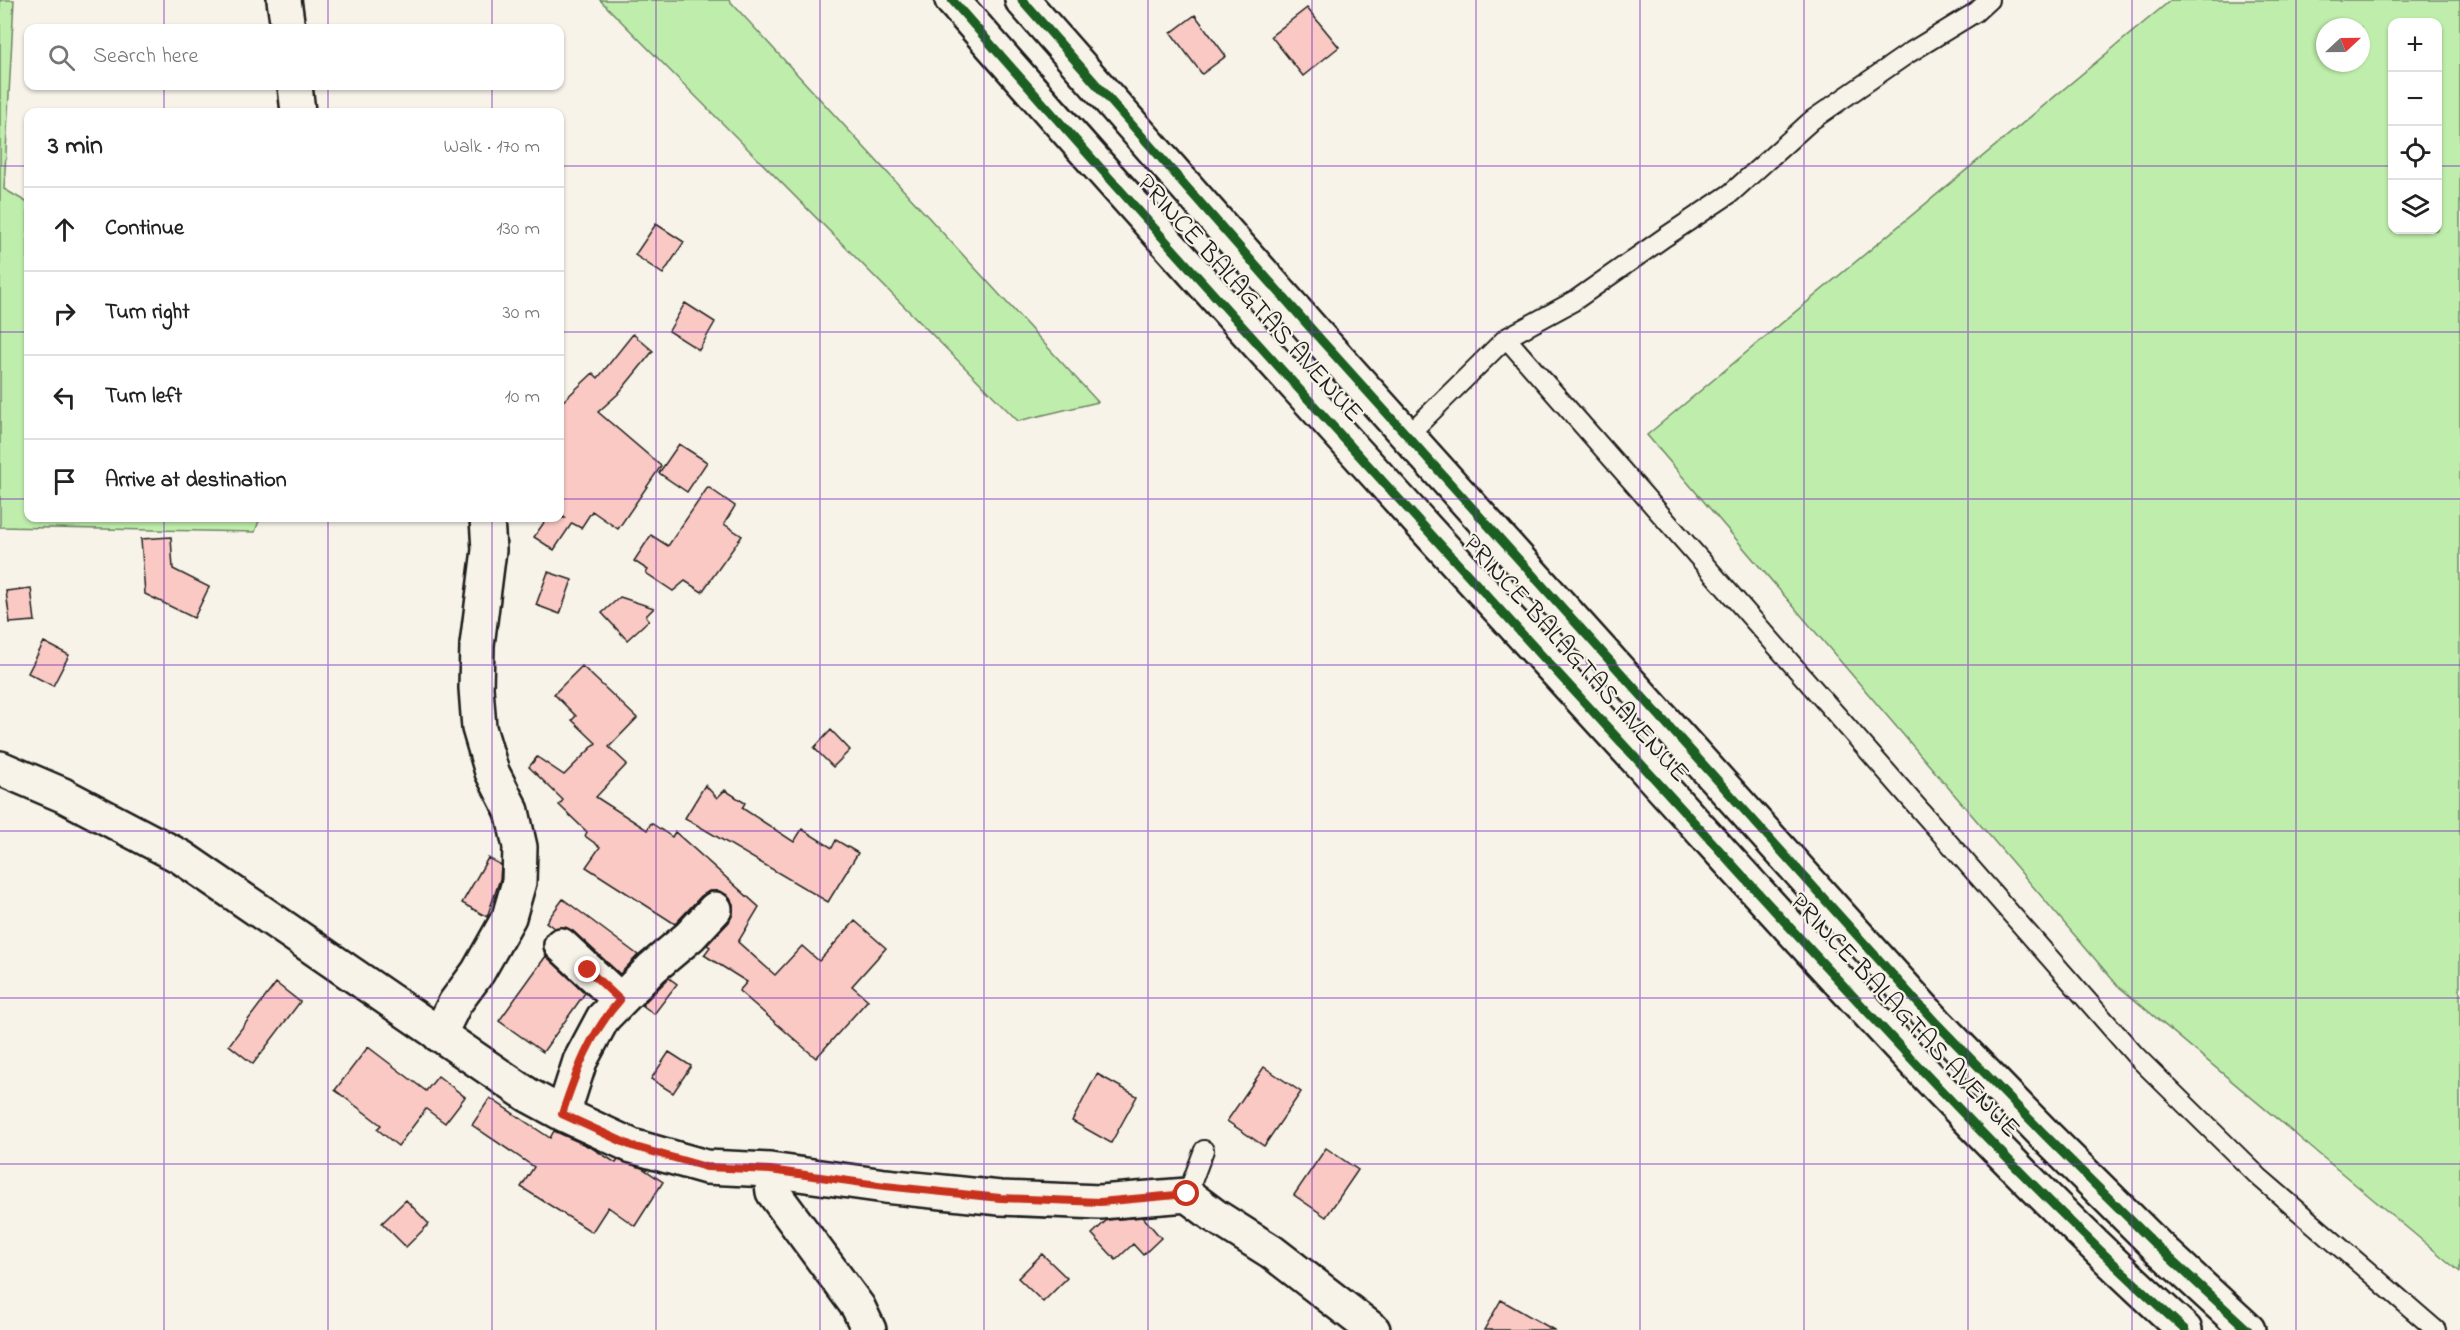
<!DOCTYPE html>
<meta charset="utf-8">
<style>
body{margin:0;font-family:"Indie Flower",sans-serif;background:#f2f2f2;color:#222}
.controls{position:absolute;right:18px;top:18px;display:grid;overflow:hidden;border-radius:12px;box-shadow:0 2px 4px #0004}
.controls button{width:54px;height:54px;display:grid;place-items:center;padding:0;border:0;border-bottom:2px solid #e0e0e0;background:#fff;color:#222;font:30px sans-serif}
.compass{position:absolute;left:2316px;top:18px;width:54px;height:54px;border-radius:50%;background:#fff;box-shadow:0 2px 4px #0004;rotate:68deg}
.stop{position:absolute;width:18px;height:18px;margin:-14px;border:4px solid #c8321e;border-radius:50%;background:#fff}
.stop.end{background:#c8321e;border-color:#fff;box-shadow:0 2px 6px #0008}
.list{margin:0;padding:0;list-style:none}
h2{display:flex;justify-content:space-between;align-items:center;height:78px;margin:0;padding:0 24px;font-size:26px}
h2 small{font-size:20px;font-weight:400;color:#767676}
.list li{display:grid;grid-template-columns:39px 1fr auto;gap:18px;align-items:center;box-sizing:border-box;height:84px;padding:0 24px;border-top:2px solid #e0e0e0}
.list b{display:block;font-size:22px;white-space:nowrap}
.list em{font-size:20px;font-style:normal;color:#767676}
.icon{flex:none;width:33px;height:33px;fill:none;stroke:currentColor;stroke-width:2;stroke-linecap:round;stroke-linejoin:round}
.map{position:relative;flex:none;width:2460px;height:1330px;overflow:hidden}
.search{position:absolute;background:#fff;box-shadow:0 2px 4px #0004;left:24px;top:24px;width:540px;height:66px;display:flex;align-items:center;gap:15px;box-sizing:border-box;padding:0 21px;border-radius:12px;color:#767676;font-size:22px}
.panel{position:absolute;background:#fff;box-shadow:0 2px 4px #0004;left:24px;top:108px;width:540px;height:414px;border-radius:12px}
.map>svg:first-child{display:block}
</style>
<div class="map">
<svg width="2460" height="1330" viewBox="0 0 2460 1330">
<rect width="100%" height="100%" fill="#f7f3e8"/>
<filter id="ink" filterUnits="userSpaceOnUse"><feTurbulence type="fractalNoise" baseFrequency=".0167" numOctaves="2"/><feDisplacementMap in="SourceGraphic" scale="12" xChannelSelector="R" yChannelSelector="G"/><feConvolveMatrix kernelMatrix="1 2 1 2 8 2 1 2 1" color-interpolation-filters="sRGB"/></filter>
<g filter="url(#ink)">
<!-- green -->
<path fill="#bfeeac" stroke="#6e8564" stroke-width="1.5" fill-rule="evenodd" d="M0,0H14L4,189L28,203V518H260L255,532L0,527Z
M600,0H729L1098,402L1018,421Z
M2171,0H2460V1272L2118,986L1647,435ZM2392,22H2438V230H2392ZM2325,27H2361V63H2325Z"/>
<!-- building -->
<path fill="#fac9c4" stroke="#1c1c1c" stroke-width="1.5" d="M1307,8L1339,47L1303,76L1271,36Z
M1195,15L1226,56L1202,74L1171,33Z
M656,224L684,242L663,274L635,255Z
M685,303L715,322L699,350L669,331Z
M633,334L653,351L618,394L598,412L661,466L618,529L592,511L581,528L572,523L554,550L534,537L547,518H565L560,514V404L593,373L598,378Z
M679,444L707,462L687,492L659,473Z
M708,487L735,506L724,524L742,536L702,592L685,581L673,591L646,573L648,570L634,561L651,535L668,546Z
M171,537L173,569L209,587L194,618L145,594L141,539Z
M548,572L572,580L560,614L536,605Z
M31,588L35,621L10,623L6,591Z
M620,597L654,608L646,616L649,620L627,640L602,613Z
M44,642L69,655L53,686L28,673Z
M582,666L637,718L609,747L627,764L596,797L647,830L651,823L672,837L675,832L759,907L738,942L775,975L802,946L819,961L855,921L886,948L852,986L868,1000L816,1058L739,991L747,982L704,955L710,947L707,945L729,922L733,914V904L727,895L719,891H709L701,896L675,924L586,867L600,847L585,836L587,832L559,805L563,800L529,767L537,757L564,775L596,743L572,720L576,716L554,694Z
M831,730L850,750L833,767L814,748Z
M705,785L717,798L725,790L745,803L742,808L794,842L802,829L832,848L836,840L858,853L828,902L685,818Z
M488,858L501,865L500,879L487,917L462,903Z
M563,899L638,955L620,974L573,931L565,927L554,928L546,922Z
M546,956L585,993L543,1052L499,1021Z
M669,978L677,984L654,1014L642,1005Z
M276,983L300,1002L253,1064L229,1045Z
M368,1047L426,1091L438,1076L465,1097L445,1123L426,1109L398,1146L377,1129L381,1125L335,1090Z
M669,1052L691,1066L673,1093L651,1079Z
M1264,1067L1301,1092L1264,1146L1227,1121Z
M1097,1074L1137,1096L1111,1143L1072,1121Z
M490,1098L550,1138L554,1131L592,1148L616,1163L618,1160L642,1168L663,1182L635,1226L608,1207L592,1232L521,1187L534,1167L472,1125Z
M1326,1148L1358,1170L1326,1217L1294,1195Z
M406,1200L429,1224L406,1247L382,1223Z
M1143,1217L1161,1238L1143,1255L1133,1244L1116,1260L1092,1234L1107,1220Z
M1042,1254L1067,1278L1043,1302L1018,1278Z
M1501,1300L1554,1330H1484Z"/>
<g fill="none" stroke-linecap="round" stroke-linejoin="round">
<defs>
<path id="service" d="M1506,338L2135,1055L2259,1177L2436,1330
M1407,436L1506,338L1574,301L1665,237L1731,193L1812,120L1909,53L1976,12L1989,0
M1187,1195L1204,1150"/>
<path id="minor" d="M284,0L288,28
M295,86L298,112
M0,768L63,795L181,857L528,1095L563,1114L632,1146L706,1167L770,1170L885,1186L1000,1198L1100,1202L1187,1195L1215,1216L1272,1252L1373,1330
M561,945L620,1000
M439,1035L455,1003L478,972L509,917L519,882L520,847L512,811L492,772L479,728L476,688L477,645L489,550L487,518
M563,1114L580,1061L603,1018L652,968L690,936L715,909
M770,1170L773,1192L858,1307L869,1330"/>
<path id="secondary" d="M952,0C1178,258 1410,512 1642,765C1818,958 1991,1154 2185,1330
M1022,0L1322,341L1936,1023L2046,1136L2159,1248L2248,1330"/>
</defs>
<!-- service casing -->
<use href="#service" stroke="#1c1c1c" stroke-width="22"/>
<!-- minor casing -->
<use href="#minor" stroke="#1c1c1c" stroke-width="38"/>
<!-- secondary casing -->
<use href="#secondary" stroke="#1c1c1c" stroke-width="38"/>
<!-- service -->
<use href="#service" stroke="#f7f3e8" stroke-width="18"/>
<!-- minor -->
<use href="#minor" stroke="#f7f3e8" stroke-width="33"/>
<!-- secondary -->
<use href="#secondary" stroke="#f7f3e8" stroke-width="33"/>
<defs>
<path id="cycleway" d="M952,0C1178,258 1410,512 1642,765C1818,958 1991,1154 2185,1330
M1022,0L1322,341L1936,1023L2046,1136L2159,1248L2248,1330"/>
</defs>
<!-- cycleway casing -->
<use href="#cycleway" stroke="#f7f3e8" stroke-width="13"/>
<!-- cycleway -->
<use href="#cycleway" stroke="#1b5e20" stroke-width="9"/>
</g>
</g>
<g fill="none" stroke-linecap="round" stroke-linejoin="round" filter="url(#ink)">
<!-- route -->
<path stroke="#c8321e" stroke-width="8" d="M588,970L620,1000C590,1033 576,1072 562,1114L632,1146L706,1167L770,1170L885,1186L1000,1198L1100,1202L1187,1194"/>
</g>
<!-- grid -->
<path fill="none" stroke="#7b2cbf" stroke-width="1.5" stroke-opacity="0.55" d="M164,0V28M328,0V28M492,0V28M656,0V1330M820,0V1330M984,0V1330M1148,0V1330M1312,0V1330M1476,0V1330M1640,0V1330M1804,0V1330M1968,0V1330M2132,0V1330M2296,0V1330M164,86V112M328,86V112M492,86V112M0,166H28M560,166H2392M2438,166H2460M0,332H28M560,332H2460M0,499H28M560,499H2460M164,518V1330M328,518V1330M492,518V1330M0,665H2460M0,831H2460M0,998H2460M0,1164H2460"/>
<g text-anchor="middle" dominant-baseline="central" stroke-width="4.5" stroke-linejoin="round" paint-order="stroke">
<!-- street labels -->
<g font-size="27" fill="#1c1c1c" stroke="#f7f3e8">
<text transform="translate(1249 299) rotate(48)">PRINCE BALAGTAS AVENUE</text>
<text transform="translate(1575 659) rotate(48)">PRINCE BALAGTAS AVENUE</text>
<text transform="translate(1904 1016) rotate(47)">PRINCE BALAGTAS AVENUE</text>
</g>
</g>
</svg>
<div class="controls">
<button>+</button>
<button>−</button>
<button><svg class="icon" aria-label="locate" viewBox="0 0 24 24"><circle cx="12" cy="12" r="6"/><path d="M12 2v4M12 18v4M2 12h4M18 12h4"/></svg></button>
<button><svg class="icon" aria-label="layers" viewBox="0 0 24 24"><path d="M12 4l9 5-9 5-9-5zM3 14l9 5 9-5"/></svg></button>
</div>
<svg class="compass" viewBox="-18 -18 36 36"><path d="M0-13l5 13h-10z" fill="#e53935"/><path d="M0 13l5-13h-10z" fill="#767676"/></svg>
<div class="stop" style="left:1187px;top:1194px"></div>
<div class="stop end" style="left:588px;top:970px"></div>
<div class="search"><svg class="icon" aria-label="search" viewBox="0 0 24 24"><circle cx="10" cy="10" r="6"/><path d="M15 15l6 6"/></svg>Search here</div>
<section class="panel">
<h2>3 min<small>Walk · 170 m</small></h2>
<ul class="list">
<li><svg class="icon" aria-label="ahead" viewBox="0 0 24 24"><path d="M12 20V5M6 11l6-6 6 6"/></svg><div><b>Continue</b></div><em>130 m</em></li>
<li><svg class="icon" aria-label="right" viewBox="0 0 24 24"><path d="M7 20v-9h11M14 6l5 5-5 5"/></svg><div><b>Turn right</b></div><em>30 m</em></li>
<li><svg class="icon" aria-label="left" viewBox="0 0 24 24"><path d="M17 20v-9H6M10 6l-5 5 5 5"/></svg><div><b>Turn left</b></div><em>10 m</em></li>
<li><svg class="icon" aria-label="arrive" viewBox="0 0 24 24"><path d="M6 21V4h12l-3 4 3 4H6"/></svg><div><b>Arrive at destination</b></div></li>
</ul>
</section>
</div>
